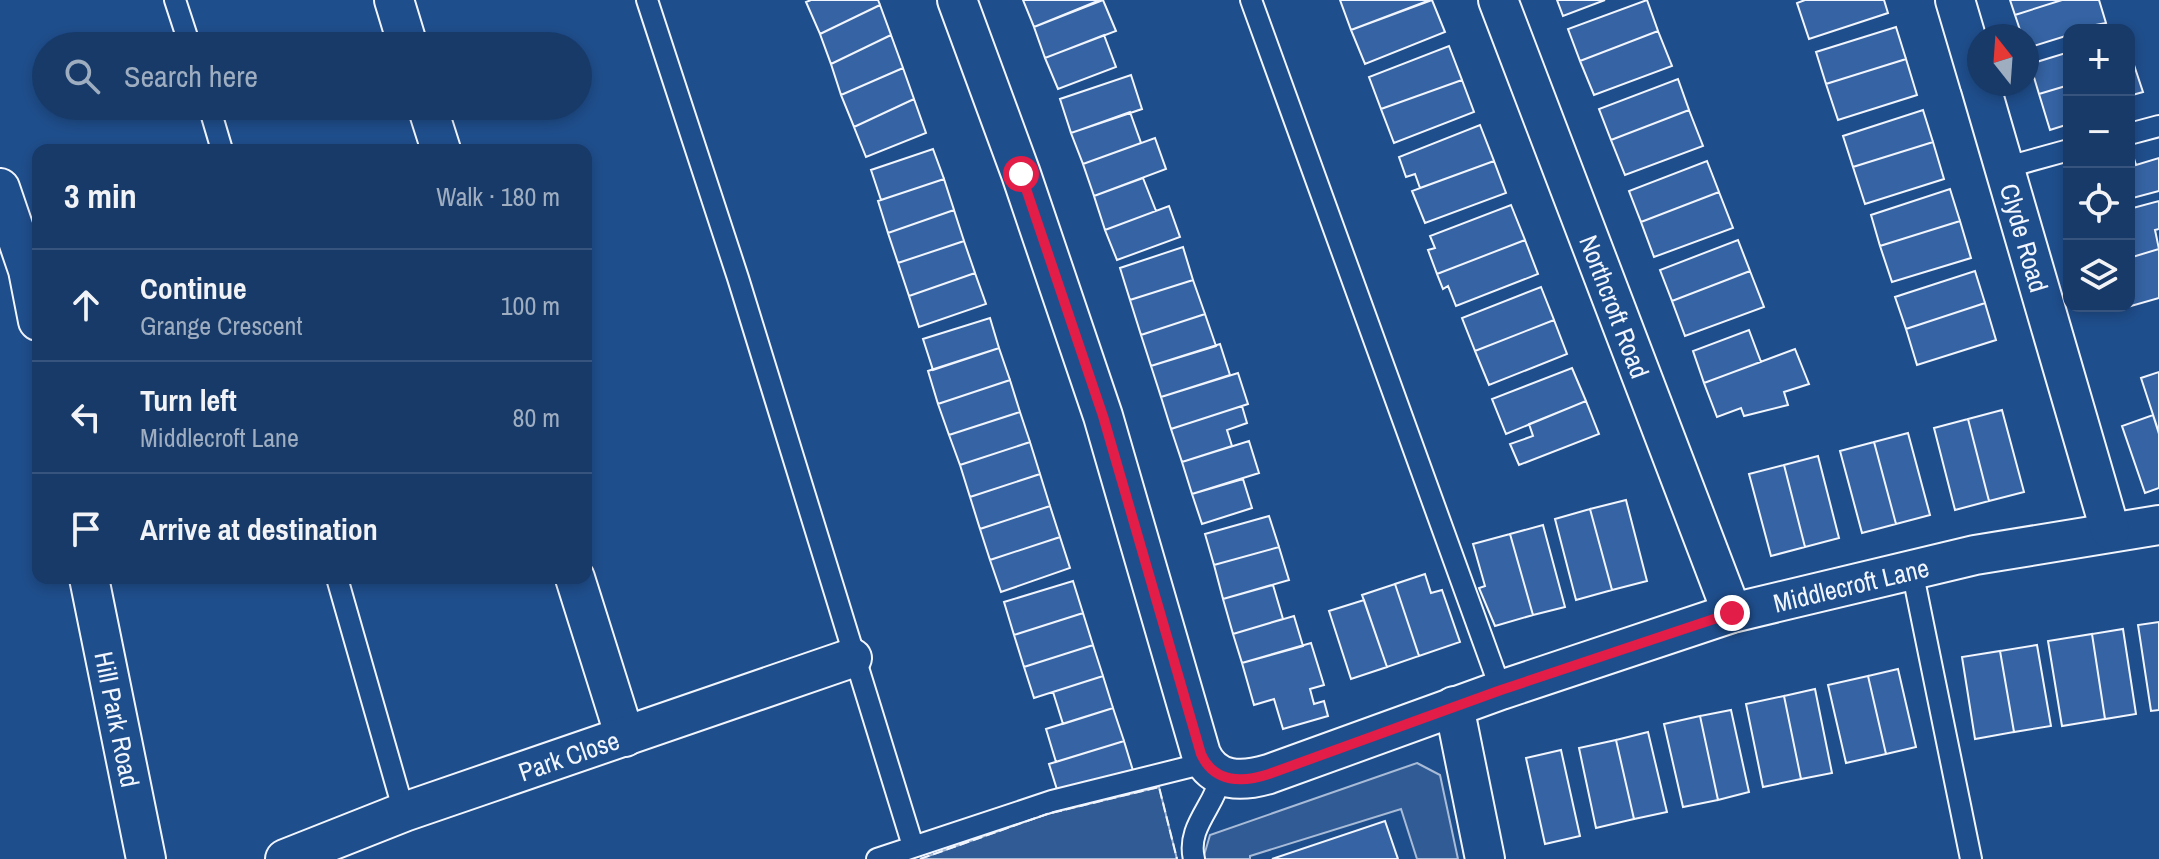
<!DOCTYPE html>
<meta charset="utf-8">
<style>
body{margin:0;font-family:"Archivo Narrow",sans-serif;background:#20416f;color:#f1f3f6}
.controls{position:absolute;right:24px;top:24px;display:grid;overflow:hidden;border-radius:16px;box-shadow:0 4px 12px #0003}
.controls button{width:72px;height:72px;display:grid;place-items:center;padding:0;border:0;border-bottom:2px solid #36547d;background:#173a69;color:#f1f3f6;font:40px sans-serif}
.compass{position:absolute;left:1967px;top:24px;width:72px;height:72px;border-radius:50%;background:#173a69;box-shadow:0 4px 12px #0003;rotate:343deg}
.stop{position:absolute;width:24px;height:24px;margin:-18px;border:6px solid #e11d48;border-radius:50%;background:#fff}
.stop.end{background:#e11d48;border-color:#fff;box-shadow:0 2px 8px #0008}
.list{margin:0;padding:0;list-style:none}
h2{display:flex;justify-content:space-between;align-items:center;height:104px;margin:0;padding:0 32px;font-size:34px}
h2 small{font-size:26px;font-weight:400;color:#9eadc0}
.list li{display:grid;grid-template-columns:52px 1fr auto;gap:24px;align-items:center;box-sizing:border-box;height:112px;padding:0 32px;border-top:2px solid #36547d}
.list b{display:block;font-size:30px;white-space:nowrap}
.list p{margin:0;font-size:26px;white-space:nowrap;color:#9eadc0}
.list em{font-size:26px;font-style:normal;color:#9eadc0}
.icon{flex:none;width:44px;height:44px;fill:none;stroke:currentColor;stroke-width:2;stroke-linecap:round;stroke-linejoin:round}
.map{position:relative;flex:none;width:2159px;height:859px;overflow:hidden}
.search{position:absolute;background:#173a69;box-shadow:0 4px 12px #0003;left:32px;top:32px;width:560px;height:88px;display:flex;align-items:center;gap:20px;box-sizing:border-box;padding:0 28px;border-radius:44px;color:#9eadc0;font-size:30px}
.panel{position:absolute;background:#173a69;box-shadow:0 4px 12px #0003;left:32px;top:144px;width:560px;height:440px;border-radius:16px}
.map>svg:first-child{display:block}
</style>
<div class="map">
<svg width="2159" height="859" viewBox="0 0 2159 859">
<rect width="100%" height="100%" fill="#1f4e8c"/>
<!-- built -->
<path fill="#305b95" stroke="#a8bbd7" stroke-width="2" d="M1417,763L1440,775L1458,859H1417L1401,809L1250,856V859H1203L1210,835Z
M1159,787L1177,859H920L1047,814Z"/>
<!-- building -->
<path fill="#3563a3" stroke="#f2f6ff" stroke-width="2" d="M811,0H878L880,5L820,34L806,2Z
M1023,0H1100L1034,27Z
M1103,0L1116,31L1045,58L1034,27Z
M1340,0H1430L1351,30Z
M1432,0L1445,32L1365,64L1351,30Z
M1557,0H1605L1563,16Z
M1647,0L1658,31L1580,61L1568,29Z
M1805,0H1884L1888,13L1809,39L1797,3Z
M2010,0H2062L2015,15Z
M2062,0H2099L2106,23L2069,30V35L2027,48V36H2022L2015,15Z
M880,5L891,35L831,64L820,34Z
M1896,27L1906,59L1826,84L1816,52Z
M1658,31L1672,66L1594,95L1580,61Z
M891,35L903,68L841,95L831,64Z
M1104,35L1116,67L1058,89L1045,58Z
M1449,46L1462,80L1381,109L1369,77Z
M2069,52V85L2039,94L2030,64Z
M1906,59L1917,95L1838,120L1826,84Z
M2134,65L2143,92L2129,96V67Z
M903,68L914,99L854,127L841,95Z
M1131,75L1142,109L1071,133L1060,99Z
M1678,79L1689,110L1611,140L1599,109Z
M1462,80L1474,112L1394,143L1381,109Z
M2069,85V124L2050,130L2039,94Z
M914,99L926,133L866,157L854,127Z
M1689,110L1703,146L1625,175L1611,140Z
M1923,110L1933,142L1853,167L1843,136Z
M1130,112L1141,143L1083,164L1071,133Z
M1480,125L1494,161L1420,188L1415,174L1406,177L1399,157Z
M1155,138L1166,169L1094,196L1083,164Z
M1933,142L1944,179L1865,204L1853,167Z
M2130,146L2136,165L2159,158V191L2129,199Z
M933,149L944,179L881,200L871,170Z
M1494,161L1506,193L1425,223L1412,191Z
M1707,161L1719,192L1641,222L1629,191Z
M1143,178L1156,211L1105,230L1094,196Z
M944,179L954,210L888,233L878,201Z
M1950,189L1960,221L1880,246L1871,215Z
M1719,192L1733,228L1654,257L1641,222Z
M2159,201V229L2155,230L2159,249L2129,258V209Z
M1511,205L1525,240L1437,274L1428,250L1435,248L1430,236Z
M1169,206L1180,237L1117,260L1105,230Z
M954,210L964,241L898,263L888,233Z
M1960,221L1971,258L1892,282L1880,246Z
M1525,240L1538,274L1456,306L1448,286L1443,289L1437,274Z
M1738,240L1750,271L1672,301L1660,270Z
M964,241L975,273L909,296L898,263Z
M1183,247L1193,280L1130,300L1120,268Z
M2159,249V298L2117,310L2116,306H2129V258Z
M1750,271L1764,307L1685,336L1672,301Z
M1975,271L1985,303L1906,329L1895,297Z
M975,273L986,304L919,327L909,296Z
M1193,280L1205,314L1141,335L1130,300Z
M1541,287L1554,320L1475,351L1462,318Z
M1985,303L1996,340L1917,365L1906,329Z
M1205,314L1216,346L1151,366L1141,335Z
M990,318L999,348L933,370L923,339Z
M1554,320L1567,354L1489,385L1475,351Z
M1749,330L1761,362L1704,383L1693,351Z
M1220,344L1230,375L1161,397L1151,366Z
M999,348L1010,380L938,404L928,371Z
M1795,349L1809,384L1784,392L1788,405L1744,416L1741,408L1717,417L1704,383Z
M1572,368L1586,401L1506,434L1492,399Z
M2159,372V433L2141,378Z
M1238,373L1248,404L1171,429L1161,397Z
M1010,380L1020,412L949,435L938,404Z
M1586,401L1599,434L1519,465L1510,444L1533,436L1529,424Z
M1242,406L1247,423L1227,430L1232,446L1182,462L1171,429Z
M2002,410L2024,492L1989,501L1968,419Z
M1020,412L1030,442L960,465L949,435Z
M2153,415L2159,434V488L2145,493L2122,426Z
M1968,419L1989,501L1955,510L1934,428Z
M1908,433L1930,515L1896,524L1874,442Z
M1249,441L1259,473L1192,494L1182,462Z
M1030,442L1040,474L970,497L960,465Z
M1874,442L1896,524L1862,533L1840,451Z
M1818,456L1839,538L1805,547L1784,465Z
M1784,465L1805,547L1771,556L1749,474Z
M1040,474L1050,506L980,529L970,497Z
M1243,479L1252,508L1202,524L1192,494Z
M1626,500L1647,581L1612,590L1590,509Z
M1050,506L1060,537L990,560L980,529Z
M1590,509L1612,590L1576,600L1555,519Z
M1269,516L1279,547L1214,565L1205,534Z
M1543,525L1565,607L1533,615L1510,534Z
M1510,534L1533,615L1495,626L1479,588L1485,586L1473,544Z
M1060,537L1070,568L1001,592L990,560Z
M1279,547L1289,580L1223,599L1214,565Z
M1425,574L1431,593L1442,590L1460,642L1419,656L1395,584Z
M1073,581L1083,613L1014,635L1004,602Z
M1395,584L1419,656L1387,667L1362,595Z
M1273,585L1283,619L1233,634L1223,599Z
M1364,600L1387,667L1351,679L1329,611Z
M1083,613L1093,645L1024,667L1014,635Z
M1294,616L1303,646L1242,663L1233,634Z
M2159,622V710L2151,711L2138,625Z
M2123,629L2136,714L2105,719L2092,634Z
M2092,634L2105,719L2062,726L2048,641Z
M1311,643L1324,685L1310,689L1314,704L1324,701L1328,716L1283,729L1274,699L1254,705L1242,663Z
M1093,645L1103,676L1034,698L1024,667Z
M2037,645L2051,726L2014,732L2000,651Z
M2000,651L2014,732L1975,739L1962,657Z
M1898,669L1916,747L1886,754L1868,676Z
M1103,676L1113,708L1063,724L1053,692Z
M1868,676L1886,754L1846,763L1828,685Z
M1815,689L1832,773L1801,779L1784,696Z
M1784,696L1801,779L1763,787L1746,704Z
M1113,708L1124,741L1056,762L1046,729Z
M1731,710L1749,792L1718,800L1700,716Z
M1700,716L1718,800L1683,807L1664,724Z
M1648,732L1667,812L1634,819L1616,740Z
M1616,740L1634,819L1596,828L1579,748Z
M1124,741L1134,774L1059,796L1049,764Z
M1561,750L1580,836L1545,844L1526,758Z
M1385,821L1398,859H1272Z"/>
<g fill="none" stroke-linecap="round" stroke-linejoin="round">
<defs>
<path id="service" d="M175,0L190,46
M647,0L738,278L913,846
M1251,0L1501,690
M209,106L222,150
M2129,134L2159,126
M2004,168L2069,150
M1912,570L1971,859
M337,578L404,812
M877,859L1052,801L1205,763
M1194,859C1186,827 1215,806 1221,776"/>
<g id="minor">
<path d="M394,0L408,46"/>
<path id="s1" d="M957,0L1021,174L1103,416L1201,754C1214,783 1242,782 1269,774L1501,690L1732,613L1975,555L2159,525"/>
<path id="s2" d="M1498,0L1732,613"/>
<path d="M1955,0L1979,81"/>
<path id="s3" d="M1980,84L2110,530"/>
<path d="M427,106L441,150"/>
<path d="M0,188L28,270L38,321"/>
<path id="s4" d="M89,578L146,859"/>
<path d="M575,578L625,737"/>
<path d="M1454,706L1485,859"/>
<path id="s5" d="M285,859L404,812L852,658"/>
</g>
</defs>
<!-- service casing -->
<use href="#service" stroke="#f2f6ff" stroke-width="24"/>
<!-- minor casing -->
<use href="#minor" stroke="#f2f6ff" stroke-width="42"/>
<!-- service -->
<use href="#service" stroke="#1f4e8c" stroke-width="20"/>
<!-- minor -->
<use href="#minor" stroke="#1f4e8c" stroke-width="38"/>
<!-- fence -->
<path stroke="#f2f6ff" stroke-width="2" stroke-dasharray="10 4" stroke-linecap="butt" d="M920,859L1047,814L1159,787L1177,859"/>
</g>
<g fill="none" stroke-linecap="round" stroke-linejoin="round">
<!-- route -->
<path stroke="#e11d48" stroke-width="10" d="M1021,174L1103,416L1201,754C1214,783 1242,783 1269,774L1501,690L1732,613"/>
</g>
<g text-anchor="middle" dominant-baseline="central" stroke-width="6" stroke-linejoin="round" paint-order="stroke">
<!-- street labels -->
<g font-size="26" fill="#f2f6ff" stroke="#1f4e8c">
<text stroke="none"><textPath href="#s3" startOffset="160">Clyde Road</textPath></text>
<text stroke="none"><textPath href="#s2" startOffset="328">Northcroft Road</textPath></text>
<text stroke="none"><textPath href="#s1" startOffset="1484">Middlecroft Lane</textPath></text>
<text stroke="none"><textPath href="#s4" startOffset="144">Hill Park Road</textPath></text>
<text stroke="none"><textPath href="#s5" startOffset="302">Park Close</textPath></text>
</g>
</g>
</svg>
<div class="controls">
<button>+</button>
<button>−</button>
<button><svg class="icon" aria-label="locate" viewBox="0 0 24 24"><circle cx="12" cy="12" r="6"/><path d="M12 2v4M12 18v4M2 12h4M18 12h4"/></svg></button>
<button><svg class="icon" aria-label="layers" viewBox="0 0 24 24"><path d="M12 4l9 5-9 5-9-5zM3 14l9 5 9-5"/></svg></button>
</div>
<svg class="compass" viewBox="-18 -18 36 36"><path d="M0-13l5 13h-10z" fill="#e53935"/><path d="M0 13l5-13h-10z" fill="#9eadc0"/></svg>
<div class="stop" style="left:1021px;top:174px"></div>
<div class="stop end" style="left:1732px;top:613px"></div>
<div class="search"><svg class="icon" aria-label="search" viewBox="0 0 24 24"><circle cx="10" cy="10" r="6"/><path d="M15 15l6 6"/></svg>Search here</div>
<section class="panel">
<h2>3 min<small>Walk · 180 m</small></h2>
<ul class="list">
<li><svg class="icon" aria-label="ahead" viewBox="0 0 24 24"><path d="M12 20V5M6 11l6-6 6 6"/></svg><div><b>Continue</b><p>Grange Crescent</p></div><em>100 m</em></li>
<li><svg class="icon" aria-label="left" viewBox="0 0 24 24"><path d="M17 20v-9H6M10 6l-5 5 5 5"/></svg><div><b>Turn left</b><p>Middlecroft Lane</p></div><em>80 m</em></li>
<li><svg class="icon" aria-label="arrive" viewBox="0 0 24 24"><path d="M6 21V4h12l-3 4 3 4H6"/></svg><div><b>Arrive at destination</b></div></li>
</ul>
</section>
</div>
